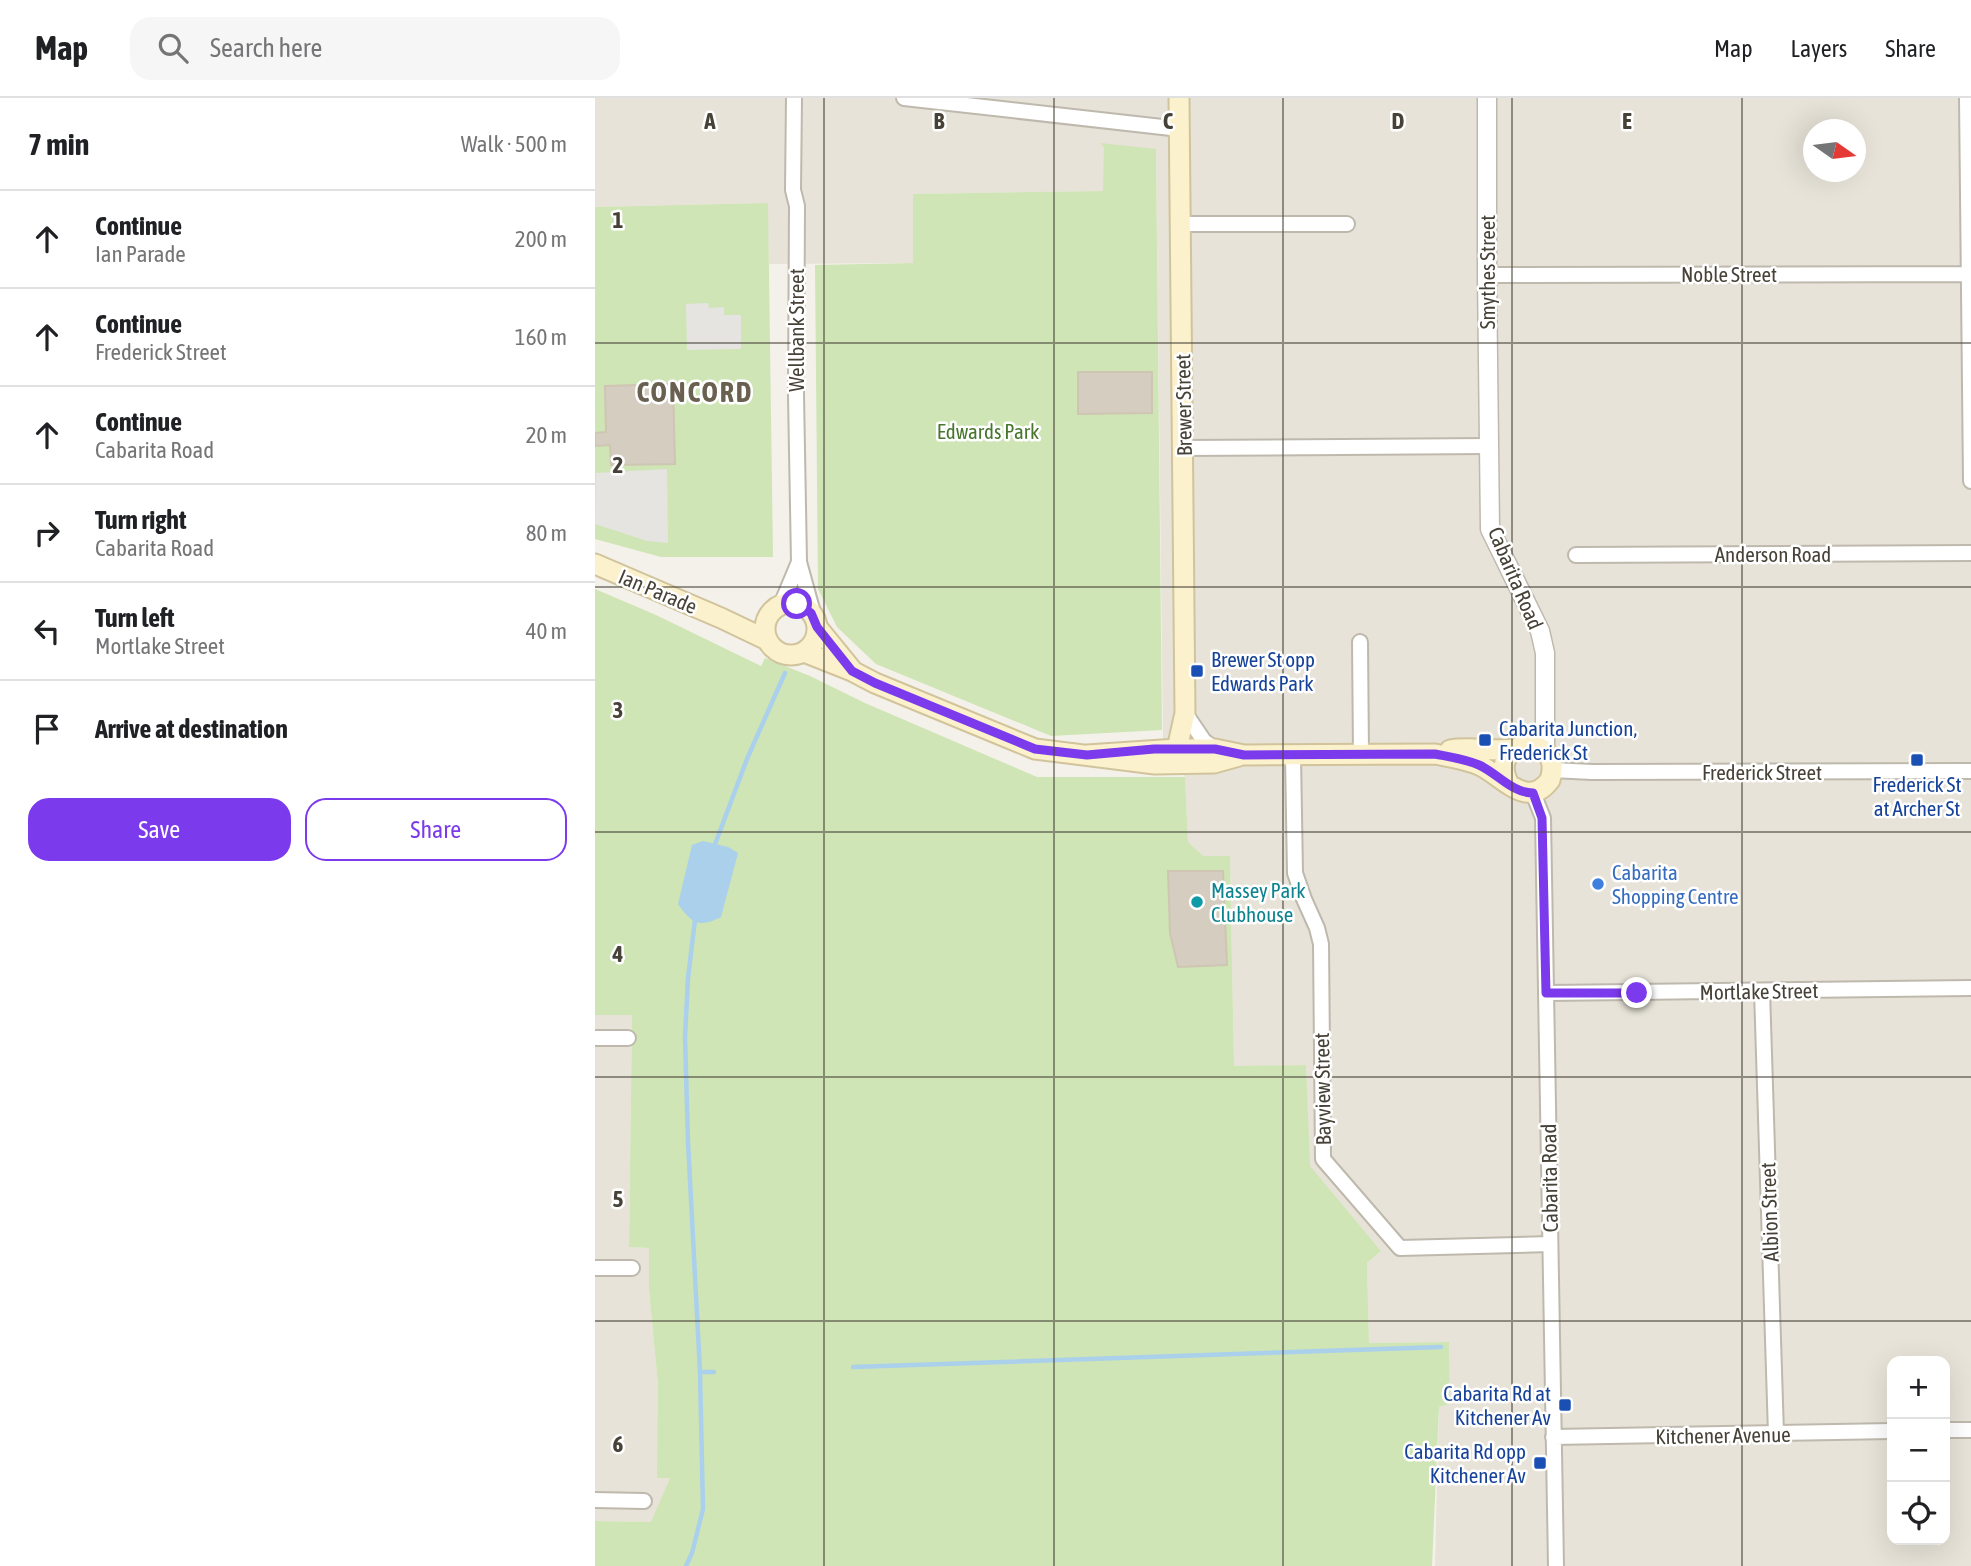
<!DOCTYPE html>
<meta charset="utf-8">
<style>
body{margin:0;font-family:"Asap Condensed",sans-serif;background:#f6f6f6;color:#202124}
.controls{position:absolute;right:21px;bottom:21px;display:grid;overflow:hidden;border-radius:14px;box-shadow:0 7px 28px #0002}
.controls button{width:63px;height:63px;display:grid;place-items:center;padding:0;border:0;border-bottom:2px solid #e0e0e0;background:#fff;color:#202124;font:35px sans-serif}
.compass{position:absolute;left:1208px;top:21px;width:63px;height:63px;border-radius:50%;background:#fff;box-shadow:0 7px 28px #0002;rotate:104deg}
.stop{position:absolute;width:21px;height:21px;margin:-16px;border:5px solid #7c3aed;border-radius:50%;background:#fff}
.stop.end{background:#7c3aed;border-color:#fff;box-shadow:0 2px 7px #0008}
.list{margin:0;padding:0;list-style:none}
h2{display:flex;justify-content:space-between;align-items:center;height:91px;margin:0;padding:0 28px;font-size:30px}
h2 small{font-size:23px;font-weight:400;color:#757577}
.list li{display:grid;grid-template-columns:46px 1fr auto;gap:21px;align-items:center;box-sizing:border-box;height:98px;padding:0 28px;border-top:2px solid #e0e0e0}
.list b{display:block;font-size:26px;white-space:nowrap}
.list p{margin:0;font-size:23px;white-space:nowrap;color:#757577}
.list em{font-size:23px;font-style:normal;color:#757577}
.actions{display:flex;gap:14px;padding:21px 28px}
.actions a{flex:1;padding:16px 0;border:2px solid #7c3aed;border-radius:21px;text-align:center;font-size:24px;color:#7c3aed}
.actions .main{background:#7c3aed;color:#fff}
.icon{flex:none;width:38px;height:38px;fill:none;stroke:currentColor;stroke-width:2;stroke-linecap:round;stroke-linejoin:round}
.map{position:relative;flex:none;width:1376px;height:1468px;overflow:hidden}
header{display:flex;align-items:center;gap:42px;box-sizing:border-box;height:98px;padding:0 35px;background:#fff;border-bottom:2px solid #e0e0e0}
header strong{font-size:33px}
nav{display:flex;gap:38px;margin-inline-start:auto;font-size:24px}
.search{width:490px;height:63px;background:#f6f6f6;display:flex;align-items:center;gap:18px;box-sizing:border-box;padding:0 24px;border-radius:21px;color:#757577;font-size:26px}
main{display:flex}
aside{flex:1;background:#fff}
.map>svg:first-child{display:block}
</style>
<header>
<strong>Map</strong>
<div class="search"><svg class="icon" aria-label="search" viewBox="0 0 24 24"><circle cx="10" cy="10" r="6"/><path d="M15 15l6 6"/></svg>Search here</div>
<nav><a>Map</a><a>Layers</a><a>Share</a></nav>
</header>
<main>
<aside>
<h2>7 min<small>Walk · 500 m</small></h2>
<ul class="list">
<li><svg class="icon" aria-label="ahead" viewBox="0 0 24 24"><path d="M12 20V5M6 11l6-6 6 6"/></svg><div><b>Continue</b><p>Ian Parade</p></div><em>200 m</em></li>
<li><svg class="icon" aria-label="ahead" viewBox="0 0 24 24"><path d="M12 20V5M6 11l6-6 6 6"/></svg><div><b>Continue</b><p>Frederick Street</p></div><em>160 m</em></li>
<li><svg class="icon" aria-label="ahead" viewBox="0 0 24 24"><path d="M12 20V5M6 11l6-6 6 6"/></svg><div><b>Continue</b><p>Cabarita Road</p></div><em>20 m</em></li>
<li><svg class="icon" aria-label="right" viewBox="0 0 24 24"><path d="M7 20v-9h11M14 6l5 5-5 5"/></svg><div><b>Turn right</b><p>Cabarita Road</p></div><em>80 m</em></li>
<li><svg class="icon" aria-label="left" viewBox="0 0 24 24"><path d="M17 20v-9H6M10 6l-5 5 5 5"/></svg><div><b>Turn left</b><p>Mortlake Street</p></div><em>40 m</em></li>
<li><svg class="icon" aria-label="arrive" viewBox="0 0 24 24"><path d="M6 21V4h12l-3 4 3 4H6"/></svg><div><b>Arrive at destination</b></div></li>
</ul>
<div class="actions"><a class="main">Save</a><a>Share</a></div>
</aside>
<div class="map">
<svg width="1376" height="1468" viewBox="0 0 1376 1468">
<rect width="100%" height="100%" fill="#f4f1ea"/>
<!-- residential -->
<path fill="#e7e3d8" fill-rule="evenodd" d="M0,0H1376V1468H840L844,1309L855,1306L854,1244L774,1245L772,1165L786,1153L714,1068L711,967L639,969L635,758L608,759L593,744L590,679L568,640L561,52L508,93L319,96L318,165L174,166L172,105L0,109ZM1218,32H1260V74H1218ZM1297,1263H1350V1442H1297Z
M0,917H37L34,1149L54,1150V1192L63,1287V1380H75L57,1424L0,1423Z"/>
<!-- green -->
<path fill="#cfe5b5" d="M505,45L561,51L567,632L456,638L281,566L242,529L223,491L220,167L318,165V96L508,93L509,49Z
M173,105L178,459H66L0,441V109Z
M0,491L61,517L166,568L170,560L215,578L270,605L442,679H590L593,744L608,758H635L639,968L711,967L715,1068L786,1153L772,1165L774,1245L854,1244L855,1306L844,1309L837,1468H0V1423L56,1424L75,1380H62L63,1287L54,1192V1150L34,1149L37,917H0Z"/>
<!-- parking -->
<path fill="#e5e4e1" d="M113,205L114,210L129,209V217H146V251L92,252L91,206Z
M72,371L73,445L52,443L0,426L1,375Z"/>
<!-- water -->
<path fill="#aad0ec" d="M108,743L133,749L143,755L126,819C104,830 97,826 83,806L97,747Z"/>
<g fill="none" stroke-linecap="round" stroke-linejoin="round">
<!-- stream -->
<path stroke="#aad0ec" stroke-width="4.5" d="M119,749L152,661L190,575
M258,1269L846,1249
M105,1274H119
M91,1468L97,1455L108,1411L105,1274L93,1044L90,939L93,880L100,822"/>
</g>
<!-- building -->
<path fill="#d5cdc0" stroke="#cfc5b3" stroke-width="2" d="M483,274H557V315L483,316Z
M78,286L80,366L16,367L15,347L0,348V335L11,334L10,288Z
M573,773H628L632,867L583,869L575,835Z"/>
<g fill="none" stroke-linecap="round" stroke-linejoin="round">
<defs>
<path id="minor" d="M199,0L198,92L202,108L201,297L204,464L220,522
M309,0L585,31
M1372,0L1376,383
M586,126H752
M892,177L1376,176
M588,350L894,348
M981,457L1376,455
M186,507L204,464
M765,544L766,656
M590,615L609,643L620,651
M698,658L700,775L709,801L722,830L726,846L728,1061L805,1150L955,1146
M957,672L997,674L1376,673
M938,695L948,720L961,1468
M1167,893L1181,1336
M952,895L1376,890
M0,940H33
M0,1170H37
M1350,1332H1376
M958,1339L1297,1333
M0,1402L49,1403"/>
<path id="tertiary" d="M892,0V177L895,431L945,533L950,555V653"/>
<path id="secondary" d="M0,466L126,520L172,542
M170 531a26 26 0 1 1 52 0a26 26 0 1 1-52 0Z
M222,529L257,572
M209,554L257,573L280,585L440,651L560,666L619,665L644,658
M582,651L590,615L584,0
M855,652C876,648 898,654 919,651
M492,657L582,651H620L649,657L840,656C855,659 870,661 884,667C907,677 932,713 955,682C971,632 889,640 914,686"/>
</defs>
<!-- minor casing -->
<use href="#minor" stroke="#bfb9ad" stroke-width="18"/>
<!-- tertiary casing -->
<use href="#tertiary" stroke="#bfb9ad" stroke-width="21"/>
<!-- secondary casing -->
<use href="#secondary" stroke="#d1c49c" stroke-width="23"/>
<!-- minor -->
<use href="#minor" stroke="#fff" stroke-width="14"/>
<!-- tertiary -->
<use href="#tertiary" stroke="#fff" stroke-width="18"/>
<!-- secondary -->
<use href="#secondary" stroke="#fbf1cc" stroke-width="19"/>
</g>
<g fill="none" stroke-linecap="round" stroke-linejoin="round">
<!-- route -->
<path stroke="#7c3aed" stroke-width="9" d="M202,506L216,515L222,529L257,573L280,585L440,651L492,657L559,651H620L649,657L840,656C855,659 870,661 884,667C902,675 917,695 938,695L947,720L951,895H1042"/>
</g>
<!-- grid -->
<path fill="none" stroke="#474238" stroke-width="2" stroke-opacity="0.55" d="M229,0V1468M459,0V1468M688,0V1468M917,0V1468M1147,0V1468M0,245H1376M0,489H1376M0,734H1376M0,979H1376M0,1223H1376"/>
<!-- markers -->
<g fill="#1a4fb4" stroke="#fff" stroke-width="2.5">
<rect x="595" y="566" width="14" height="14" rx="3.5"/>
<rect x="883" y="635" width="14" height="14" rx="3.5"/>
<rect x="1315" y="655" width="14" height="14" rx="3.5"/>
<rect x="963" y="1300" width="14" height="14" rx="3.5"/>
<rect x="938" y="1358" width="14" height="14" rx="3.5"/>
</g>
<circle fill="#3f7fe0" stroke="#fff" stroke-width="2.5" cx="1003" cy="786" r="7"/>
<circle fill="#0f9aa8" stroke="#fff" stroke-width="2.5" cx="602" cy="804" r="7"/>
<g text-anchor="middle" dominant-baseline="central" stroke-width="5" stroke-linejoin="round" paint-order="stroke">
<!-- street labels -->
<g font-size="21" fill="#474238" stroke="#fff">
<text transform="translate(892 174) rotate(-90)">Smythes Street</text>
<text x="1134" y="176">Noble Street</text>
<text transform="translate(201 232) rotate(-90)">Wellbank Street</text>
<text transform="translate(588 307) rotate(-91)">Brewer Street</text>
<text x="1178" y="456">Anderson Road</text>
<text transform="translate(921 480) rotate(67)">Cabarita Road</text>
<text transform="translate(63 493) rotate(23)">Ian Parade</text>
<text x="1167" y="674">Frederick Street</text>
<text transform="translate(1164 893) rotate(-1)">Mortlake Street</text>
<text transform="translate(727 991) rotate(-91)">Bayview Street</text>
<text transform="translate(954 1080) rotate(-91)">Cabarita Road</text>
<text transform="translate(1174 1114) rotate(-92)">Albion Street</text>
<text transform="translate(1128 1337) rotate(-1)">Kitchener Avenue</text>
</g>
<!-- park labels -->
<g font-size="21" fill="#48762e" stroke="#fff">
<text x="393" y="333">Edwards Park</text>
</g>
<!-- transit labels -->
<g font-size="21" fill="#164399" stroke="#fff" text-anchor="start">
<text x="616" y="561">Brewer St opp<tspan x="616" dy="24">Edwards Park</tspan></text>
<text x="904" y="630">Cabarita Junction,<tspan x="904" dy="24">Frederick St</tspan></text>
<text x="1322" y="686" text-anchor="middle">Frederick St<tspan x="1322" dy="24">at Archer St</tspan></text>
<text x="956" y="1295" text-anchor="end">Cabarita Rd at<tspan x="956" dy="24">Kitchener Av</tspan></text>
<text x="931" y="1353" text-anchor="end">Cabarita Rd opp<tspan x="931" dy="24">Kitchener Av</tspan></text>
</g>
<!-- shop labels -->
<g font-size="21" fill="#366cbe" stroke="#fff" text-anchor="start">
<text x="1017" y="774">Cabarita<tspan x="1017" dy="24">Shopping Centre</tspan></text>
</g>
<!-- culture labels -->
<g font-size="21" fill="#0d838f" stroke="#fff" text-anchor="start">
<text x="616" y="792">Massey Park<tspan x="616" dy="24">Clubhouse</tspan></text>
</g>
<!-- district labels -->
<g font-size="28" font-weight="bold" letter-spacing="2" fill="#696050" stroke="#fff">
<text x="100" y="294">CONCORD</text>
</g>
</g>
<g font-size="23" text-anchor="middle" font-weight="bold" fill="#474238" stroke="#fff" stroke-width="5" stroke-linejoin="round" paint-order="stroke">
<text x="115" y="31">A</text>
<text x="344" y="31">B</text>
<text x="573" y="31">C</text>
<text x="803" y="31">D</text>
<text x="1032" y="31">E</text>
<text x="23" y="130">1</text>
<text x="23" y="375">2</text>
<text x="23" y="620">3</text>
<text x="23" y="864">4</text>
<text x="23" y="1109">5</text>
<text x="23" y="1354">6</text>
</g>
</svg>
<div class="controls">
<button>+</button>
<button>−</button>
<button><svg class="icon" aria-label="locate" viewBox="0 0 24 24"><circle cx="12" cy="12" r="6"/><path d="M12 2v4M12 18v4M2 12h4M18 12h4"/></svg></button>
</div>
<svg class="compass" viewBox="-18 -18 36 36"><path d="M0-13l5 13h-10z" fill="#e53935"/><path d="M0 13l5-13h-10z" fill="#757577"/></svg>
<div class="stop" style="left:202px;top:506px"></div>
<div class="stop end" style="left:1042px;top:895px"></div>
</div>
</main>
